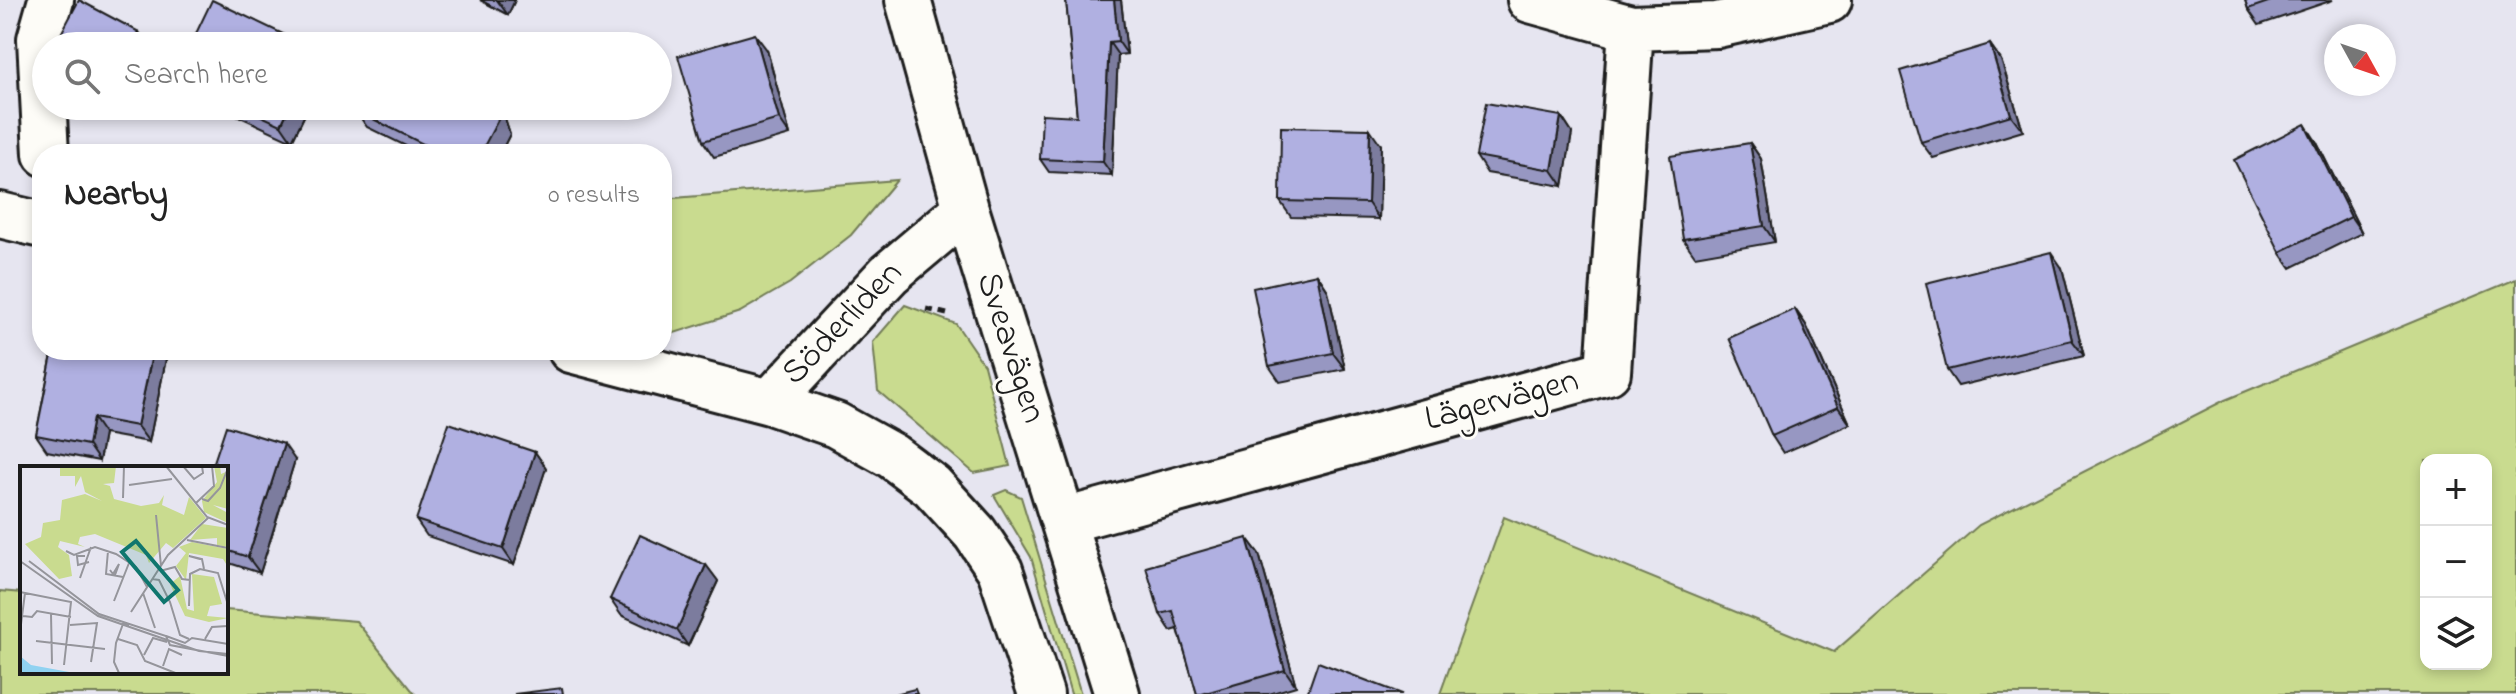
<!DOCTYPE html>
<meta charset="utf-8">
<style>
body{margin:0;font-family:"Indie Flower",sans-serif;background:#f6f6f6;color:#222}
.controls{position:absolute;right:24px;bottom:24px;display:grid;overflow:hidden;border-radius:16px;box-shadow:0 4px 12px #0003}
.controls button{width:72px;height:72px;display:grid;place-items:center;padding:0;border:0;border-bottom:2px solid #e0e0e0;background:#fff;color:#222;font:40px sans-serif}
.compass{position:absolute;left:2324px;top:24px;width:72px;height:72px;border-radius:50%;background:#fff;box-shadow:0 4px 12px #0003;rotate:130deg}
.list{margin:0;padding:0;list-style:none}
h2{display:flex;justify-content:space-between;align-items:center;height:104px;margin:0;padding:0 32px;font-size:34px}
h2 small{font-size:26px;font-weight:400;color:#767676}
.icon{flex:none;width:44px;height:44px;fill:none;stroke:currentColor;stroke-width:2;stroke-linecap:round;stroke-linejoin:round}
.map{position:relative;flex:none;width:2516px;height:694px;overflow:hidden}
.search{position:absolute;background:#fff;box-shadow:0 4px 12px #0003;left:32px;top:32px;width:640px;height:88px;display:flex;align-items:center;gap:20px;box-sizing:border-box;padding:0 28px;border-radius:44px;color:#767676;font-size:30px}
.panel{position:absolute;background:#fff;box-shadow:0 4px 12px #0003;left:32px;top:144px;width:640px;height:216px;border-radius:32px}
.map>svg:first-child{display:block}
</style>
<div class="map">
<svg width="2516" height="694" viewBox="0 0 2516 694">
<rect width="100%" height="100%" fill="#e6e5f0"/>
<filter id="ink" filterUnits="userSpaceOnUse"><feTurbulence type="fractalNoise" baseFrequency=".0125" numOctaves="2"/><feDisplacementMap in="SourceGraphic" scale="16" xChannelSelector="R" yChannelSelector="G"/><feConvolveMatrix kernelMatrix="1 2 1 2 8 2 1 2 1" color-interpolation-filters="sRGB"/></filter>
<g filter="url(#ink)">
<!-- green -->
<path fill="#c9db8f" stroke="#727c56" stroke-width="2" fill-rule="evenodd" d="M897,180L851,235L790,283L740,312L662,337V199Z
M2516,279V694H1440L1504,517L1834,652L1979,525L2225,400ZM2426,460H2486V664H2426Z
M905,305L956,324L984,365L1010,466L974,473L878,391L873,342Z
M1006,490L1021,497L1081,694H1071L1031,557L994,495Z
M0,591L22,593V672H226V610L356,621L415,694H0Z"/>
<g fill="none" stroke-linecap="round" stroke-linejoin="round">
<defs>
<path id="minor" d="M908,0L966,209L1117,694
M1530,0L1631,28L1717,25L1829,0
M46,154L40,39L51,0
M0,215L42,225
M571,350L770,402L889,274L966,209
M770,402L836,425L892,456L932,486L975,533L1000,570L1041,694
M1064,521L1608,372L1631,28"/>
</defs>
<!-- minor casing -->
<use href="#minor" stroke="#1c1c1c" stroke-width="50"/>
<!-- path -->
<path stroke="#1c1c1c" stroke-width="5" stroke-dasharray="8 6" stroke-linecap="butt" d="M926,309L947,314"/>
<!-- minor -->
<use href="#minor" stroke="#fdfcf7" stroke-width="44"/>
</g>
<!-- wall -->
<path fill="#9797c2" stroke="#1c1c1c" stroke-width="2" d="M480,0H515L508,15Z
M1066,0H1121L1127,54L1118,55L1112,175L1049,172L1040,159L1077,116Z
M2245,0H2333L2259,25L2248,9Z
M1990,44L2001,60L2023,131L1933,158L1921,142Z
M767,50L790,135L714,157L703,141Z
M217,106H309L292,141Z
M357,106H501L510,134L500,154H422L367,127L355,110Z
M1561,116L1572,133L1563,186L1487,173L1476,156Z
M2316,141L2362,233L2291,268L2280,252Z
M1750,143L1761,159L1775,242L1695,256L1683,239Z
M1381,145L1379,219L1291,217L1280,201Z
M2062,268L2084,356L1958,386L1947,370Z
M1317,274L1328,291L1345,369L1280,382L1269,366Z
M1795,309L1806,325L1850,424L1783,453L1772,436Z
M53,350H160L166,359L149,442L104,434L99,461L47,451L36,435Z
M535,452L546,468L514,565L427,536L416,520Z
M295,460L260,573L226,562V468Z
M1247,538L1259,554L1296,686L1269,694H1197L1178,629L1171,631L1160,614Z
M706,565L718,581L688,646L621,615L610,599Z"/>
<!-- shaded-wall -->
<path fill="#7b7b9e" stroke="#1c1c1c" stroke-width="2" d="M497,0H515L508,15Z
M1114,0H1121L1127,54L1118,41Z
M139,32L149,46H132Z
M755,34L767,50L790,135L779,119Z
M1109,42L1118,55L1112,175L1103,162Z
M1990,44L2001,60L2023,131L2011,115Z
M290,106H309L292,141L281,125Z
M495,106H501L510,134L500,154H480Z
M1561,116L1572,133L1563,186L1552,170Z
M2305,124L2316,141L2362,233L2351,217Z
M1370,129L1381,145L1379,219L1368,203Z
M1750,143L1761,159L1775,242L1764,226Z
M2051,252L2062,268L2084,356L2072,340Z
M1317,274L1328,291L1345,369L1333,353Z
M1795,309L1806,325L1850,424L1838,407Z
M153,350H160L166,359L149,442L137,426Z
M93,418L104,434L99,461L88,445Z
M284,444L295,460L260,573L248,557Z
M535,452L546,468L514,565L503,549Z
M1247,538L1259,554L1296,686L1285,670Z
M706,565L718,581L688,646L677,630Z"/>
<!-- building -->
<path fill="#b0b0e1" stroke="#1c1c1c" stroke-width="2" d="M79,0L139,32L132,46H62L56,43Z
M212,0L308,46H190Z
M1066,0H1114L1118,41L1109,42L1103,162L1040,159L1042,114L1077,116Z
M2245,0H2274L2248,9Z
M755,34L779,119L703,141L678,56Z
M390,40L403,46H387Z
M1990,44L2011,115L1921,142L1900,71Z
M1486,103L1561,116L1552,170L1476,156Z
M240,106H290L281,125Z
M357,106H495L499,118L480,154H443L355,110Z
M2305,124L2351,217L2280,252L2234,160Z
M1281,127L1370,129L1368,203L1280,201Z
M1750,143L1764,226L1683,239L1670,156Z
M2051,252L2072,340L1947,370L1926,283Z
M1317,274L1333,353L1269,366L1253,288Z
M1795,309L1838,407L1772,436L1729,338Z
M53,350H153L137,426L93,418L88,445L36,435Z
M449,423L535,452L503,549L416,520Z
M226,426L284,444L248,557L226,550V468H212Z
M640,535L706,565L677,630L610,599Z
M1247,538L1285,670L1202,694H1197L1173,611L1160,614L1146,567Z
M1318,662L1402,694H1307Z
M562,688L563,694H514Z
M915,689L917,694H895Z"/>
</g>
<g text-anchor="middle" dominant-baseline="central" stroke-width="6" stroke-linejoin="round" paint-order="stroke">
<!-- street labels -->
<g font-size="36" fill="#1c1c1c" stroke="#fdfcf7">
<text transform="translate(843 324) rotate(-46)">Söderliden</text>
<text transform="translate(1010 348) rotate(72)">Sveavägen</text>
<text transform="translate(1502 401) rotate(-15)">Lägervägen</text>
</g>
</g>
<!-- overview -->
<g transform="translate(20 466)">
<rect width="208" height="208" fill="#e6e5f0"/>
<path d="M40,0H96L94,17L83,18L90,20L94,33L121,40L139,37L144,29L142,39L164,49L169,31L186,52L153,82L146,77L129,97L126,89L75,68L60,71L58,78L65,81L40,75L38,81L49,89L52,110L39,113L5,78L21,71L23,57L40,54L42,34L65,28L82,35L65,26L61,10L55,21V10H40ZM194,0H200L201,8L208,5V43L193,39L208,47V57L184,46L182,35L197,16ZM182,58L208,62V81L197,79V72L170,74ZM172,76L208,83V101L203,93L169,87L166,114L156,100L166,87L159,81ZM172,108L194,111L202,138L190,140L187,150L208,152L189,156L165,150L150,118L160,110L167,143L174,145Z" fill="#c9db8f"/>
<path d="M0,190L11,199L60,208H0Z" fill="#90d2f1"/>
<path fill="none" stroke="#95959b" stroke-width="2" d="M146,0L187,51L208,59M163,0L174,13L183,7L182,0M109,19L152,13M103,32L104,0M182,33L188,35L200,22L208,2M176,37L194,20L192,0M136,49L141,100M167,74L208,82M46,85L54,89L75,81L96,88L116,101L127,121M88,85L86,108L103,111M65,90H57L58,99L69,96M180,93L169,90L182,93L184,103M0,95L78,150L179,185L208,188M9,95L79,148L146,170L150,179L208,190M90,104L93,108L99,98L95,109L92,108M140,105L155,101L162,113L170,114M60,112L71,81M132,113L139,114L150,136L160,169L169,173M0,126L51,136L44,199M123,127L135,162M94,135L109,97M169,140L170,108L180,103L198,107L208,139M111,146L148,89L188,52M31,148L32,198M3,150L12,151L17,145L51,151M50,159L77,157L71,196M0,166L5,127M146,170L165,177L172,172L208,178M98,173L117,179L125,195L158,208M185,173L192,161L208,160M16,175L85,183M124,189L133,172L147,176M143,200L149,183L162,189M99,207L94,196L96,177L103,158L109,160"/>
<path fill="#0f766e" fill-opacity="0.15" stroke="#0f766e" stroke-width="4" d="M116,75L158,124L144,136L102,86Z"/>
<rect width="208" height="208" fill="none" stroke="#1c1c1c" stroke-width="4"/>
</g>
</svg>
<div class="controls">
<button>+</button>
<button>−</button>
<button><svg class="icon" aria-label="layers" viewBox="0 0 24 24"><path d="M12 4l9 5-9 5-9-5zM3 14l9 5 9-5"/></svg></button>
</div>
<svg class="compass" viewBox="-18 -18 36 36"><path d="M0-13l5 13h-10z" fill="#e53935"/><path d="M0 13l5-13h-10z" fill="#767676"/></svg>
<div class="search"><svg class="icon" aria-label="search" viewBox="0 0 24 24"><circle cx="10" cy="10" r="6"/><path d="M15 15l6 6"/></svg>Search here</div>
<section class="panel">
<h2>Nearby<small>0 results</small></h2>
<ul class="list">
</ul>
</section>
</div>
